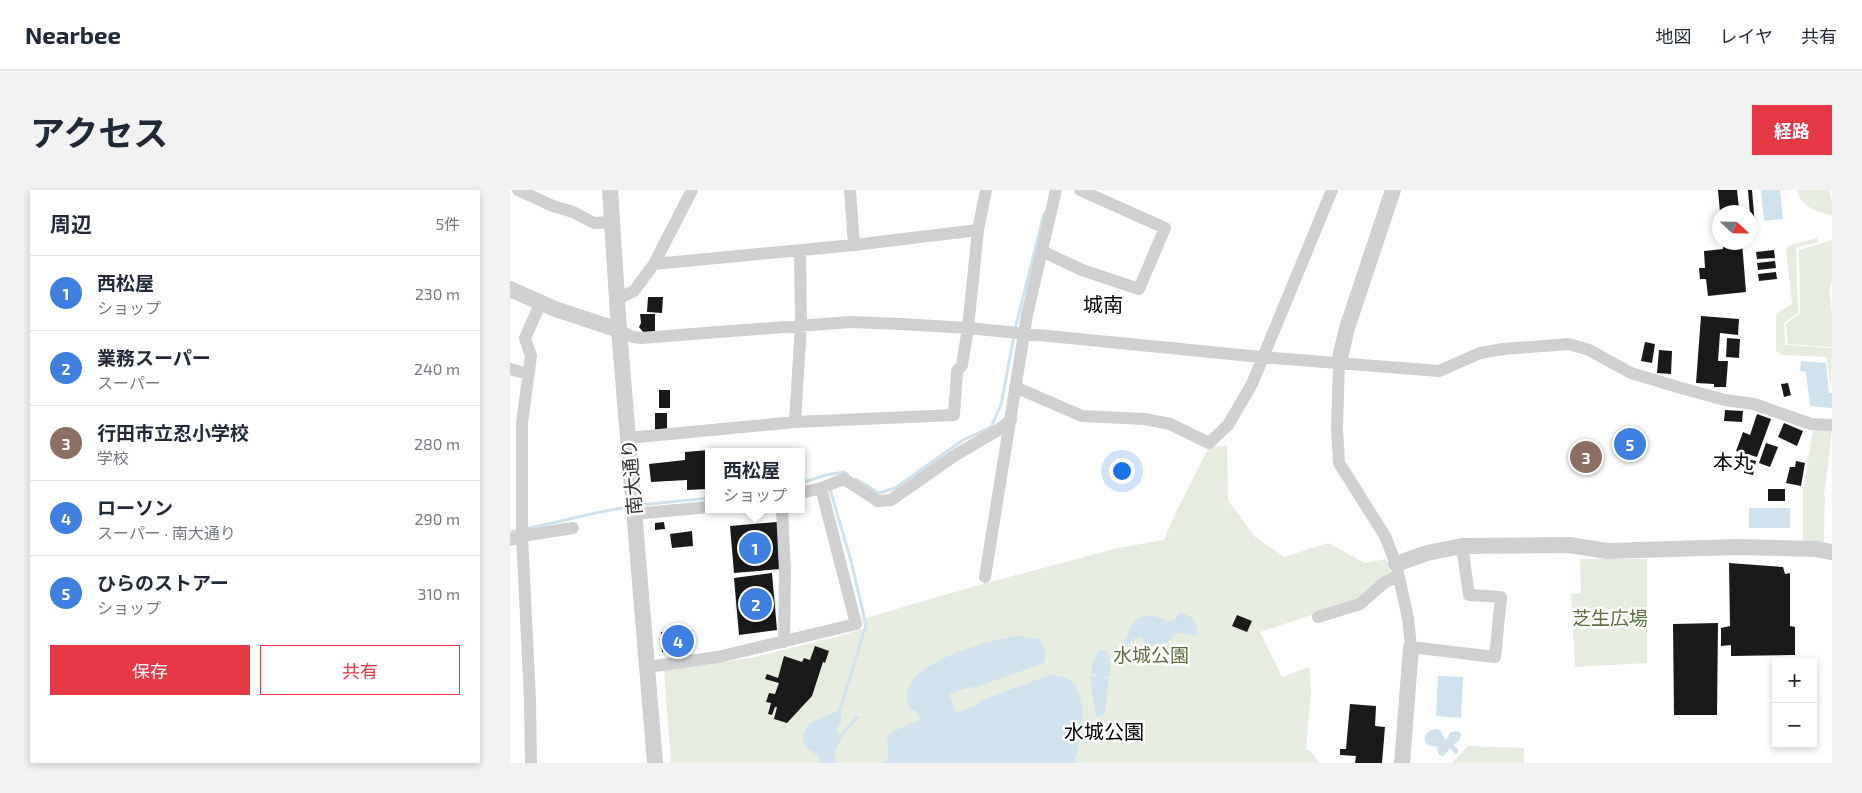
<!DOCTYPE html>
<html lang="ja">
<meta charset="utf-8">
<style>
body{margin:0;font-family:"Exo 2","Noto Sans JP",sans-serif;background:#f2f2f3;color:#1f2937}
.controls{position:absolute;right:15px;bottom:15px;display:grid;overflow:hidden;border-radius:0px;box-shadow:0 2px 8px #0003}
.controls button{width:45px;height:45px;display:grid;place-items:center;padding:0;border:0;border-bottom:1px solid #e0e1e3;background:#fff;color:#1f2937;font:25px sans-serif}
.compass{position:absolute;left:1202px;top:15px;width:45px;height:45px;border-radius:50%;background:#fff;box-shadow:0 2px 8px #0003;rotate:112deg}
.you{position:absolute;left:611px;top:280px;width:18px;height:18px;margin:-12px;border:4px solid #fff;border-radius:50%;background:#1a73e8;box-shadow:0 0 0 8px #1a73e833}
.badge{display:grid;place-items:center;width:32px;height:32px;border-radius:50%;background:#e63946;color:#fff;font-size:16px;font-weight:700}
.pin{position:absolute;translate:-50% -50%;border:2px solid #fff;box-shadow:0 1px 5px #0006}
.popup{position:absolute;left:195px;top:258px;width:100px;height:65px;box-sizing:border-box;display:grid;place-content:center;border-radius:0px;background:#fff;filter:drop-shadow(0 1px 4px #0005);font-size:16px;white-space:nowrap;color:#747a83}
.popup b{font-size:19px;color:#1f2937}
.popup::after{content:'';position:absolute;left:50%;top:100%;margin-left:-10px;border:10px solid transparent;border-top-color:#fff}
.list{margin:0;padding:0;list-style:none}
h2{display:flex;justify-content:space-between;align-items:center;height:65px;margin:0;padding:0 20px;font-size:21px}
h2 small{font-size:16px;font-weight:400;color:#747a83}
.list li{display:grid;grid-template-columns:32px 1fr auto;gap:15px;align-items:center;box-sizing:border-box;height:75px;padding:0 20px;border-top:1px solid #e0e1e3}
.list b{display:block;font-size:19px;white-space:nowrap}
.list p{margin:0;font-size:16px;white-space:nowrap;color:#747a83}
.list em{font-size:16px;font-style:normal;color:#747a83}
.actions{display:flex;gap:10px;padding:15px 20px}
.actions a{flex:1;padding:11px 0;border:1px solid #e63946;border-radius:0px;text-align:center;font-size:18px;color:#e63946}
.actions .main{background:#e63946;color:#fff}
.map{position:relative;flex:none;width:1322px;height:573px;overflow:hidden;border-radius:0px}
header{display:flex;align-items:center;gap:30px;box-sizing:border-box;height:70px;padding:0 25px;background:#fff;border-bottom:1px solid #e0e1e3}
header strong{font-size:24px}
nav{display:flex;gap:28px;margin-inline-start:auto;font-size:18px}
.intro{display:flex;align-items:center;justify-content:space-between;box-sizing:border-box;height:120px;padding:0 30px}
h1{margin:0;font-size:35px}
.button{padding:12px 22px;border-radius:0px;background:#e63946;color:#fff;font-size:18px;font-weight:700}
main{display:flex;gap:30px;padding:0 30px}
aside{flex:1;background:#fff;border-radius:0px;box-shadow:0 2px 8px #0003}
.map>svg:first-child{display:block}
</style>
<header>
<strong>Nearbee</strong>
<nav><a>地図</a><a>レイヤ</a><a>共有</a></nav>
</header>
<div class="intro"><h1>アクセス</h1><a class="button">経路</a></div>
<main>
<aside>
<h2>周辺<small>5件</small></h2>
<ul class="list">
<li><span class="badge" style="background:#3f7fe0">1</span><div><b>西松屋</b><p>ショップ</p></div><em>230 m</em></li>
<li><span class="badge" style="background:#3f7fe0">2</span><div><b>業務スーパー</b><p>スーパー</p></div><em>240 m</em></li>
<li><span class="badge" style="background:#8d6e63">3</span><div><b>行田市立忍小学校</b><p>学校</p></div><em>280 m</em></li>
<li><span class="badge" style="background:#3f7fe0">4</span><div><b>ローソン</b><p>スーパー · 南大通り</p></div><em>290 m</em></li>
<li><span class="badge" style="background:#3f7fe0">5</span><div><b>ひらのストアー</b><p>ショップ</p></div><em>310 m</em></li>
</ul>
<div class="actions"><a class="main">保存</a><a>共有</a></div>
</aside>
<div class="map">
<svg width="1322" height="573" viewBox="0 0 1322 573">
<rect width="100%" height="100%" fill="#fff"/>
<!-- green -->
<path fill="#e6ecdf" d="M1287,0H1319L1322,12V25C1309,24 1288,15 1287,0Z
M1307,48L1308,52L1286,58L1288,123L1274,133L1275,155L1322,158L1321,202L1317,168L1316,167L1273,165L1266,161V124L1282,114L1276,60L1279,55Z
M1322,50V90L1319,101L1322,122V157L1278,154L1276,134L1290,123L1289,60Z
M1303,240H1322L1314,306L1315,307L1314,353L1293,351V300Z
M717,256L718,310L745,347L774,367L818,353L855,373L876,369L880,382L847,410L750,442L772,487L799,477L801,501L796,559L801,562L810,573H161L154,480L241,468L326,447L355,438L352,429L469,395L608,358L654,350L665,324L699,257Z
M1070,369H1137V473L1065,477L1061,404L1071,403Z
M958,556L1014,558V573H942Z"/>
<!-- water -->
<path fill="#cfe2ee" d="M1251,0H1270L1273,29L1254,31Z
M1291,171L1316,173L1319,203H1322V218L1300,216L1296,182L1290,181Z
M1239,318H1280V338H1239Z
M671,422C683,427 686,430 688,443L685,446L669,442C658,452 649,459 635,453L632,447C624,444 621,455 613,458C617,443 622,422 643,426C650,427 655,431 663,431Z
M508,446L529,449C535,458 538,463 534,473L464,498L463,496L439,504L446,523L469,514V511L540,485C550,486 562,488 567,498C577,518 571,553 564,573H374C382,566 377,558 377,548L381,542L410,530L407,521L400,519C399,516 397,511 397,508C395,471 481,450 508,446Z
M589,460L596,461C601,470 601,477 599,487L590,486L599,489L595,522L593,525L586,527L580,485L587,487V485L581,483L584,469Z
M928,486L953,487L951,528L926,526Z
M325,522L332,524L331,532L326,539L328,543L331,544L346,526H350C339,540 322,553 325,573H310L309,567L294,555C290,531 309,530 325,522Z
M926,539L931,541L935,550C942,546 936,541 948,541L951,544L949,551L943,555L948,559V563L945,564L940,558L936,564L933,566L929,565L927,557C924,556 921,556 918,555C910,547 918,540 926,539Z"/>
<g fill="none" stroke-linecap="round" stroke-linejoin="round">
<!-- stream -->
<path stroke="#cfe2ee" stroke-width="3" d="M505,139L534,24
M346,289L369,303L385,298L453,250L481,237L491,215L504,145
M291,293L316,285L334,282L338,285
M320,299L341,371L356,435L328,526
M130,315L199,308
M15,339C50,332 83,322 119,317
M0,342L9,340"/>
</g>
<!-- building -->
<path fill="#1a1a1a" d="M1208,0H1227L1229,18L1232,17L1233,22H1210Z
M1238,0H1242L1245,36H1241Z
M1213,52H1232L1236,102L1198,106L1196,89H1190L1189,78H1195L1194,61L1213,59Z
M1264,60L1265,68L1247,69L1246,62Z
M1265,71L1266,78L1248,80L1247,73Z
M1266,82L1267,89L1249,91L1248,84Z
M138,107H153L152,123L137,122Z
M130,124H145V142L134,143L129,137L131,133Z
M1191,126L1229,129L1228,145L1210,143L1208,171H1218L1216,197H1204V194L1186,193Z
M1217,148L1230,149L1229,168L1216,167Z
M1135,152L1145,154L1142,173L1131,171Z
M1149,160L1162,161L1161,184L1147,183Z
M1278,193L1281,205L1274,207L1271,194Z
M149,200H160V218H149Z
M1215,220L1233,221L1232,232L1214,231Z
M145,223H157V240H145Z
M1247,224L1261,229L1247,267L1226,261L1233,242L1240,245Z
M1274,233L1293,241L1287,256L1268,247Z
M1256,253L1268,257L1260,277L1249,273Z
M199,260L197,299L177,300V290L141,292L139,274L175,270V262Z
M1237,269L1246,271L1243,285L1234,283Z
M1286,271L1295,273L1291,296L1276,293L1280,277H1285Z
M1258,299H1275V311H1258Z
M154,332L155,339L145,340V333Z
M267,332L271,379L224,383L220,336Z
M182,341L183,356L162,358L160,344Z
M1219,373L1273,377L1275,384L1280,383V436L1285,437V465L1221,466V455L1211,456V438L1220,436Z
M262,383L267,440L229,445L224,388Z
M727,425L742,431L737,442L722,436Z
M1208,433L1207,525H1164L1163,434Z
M183,440L184,460L152,462L151,442Z
M305,456L319,461L315,473L313,472L302,506L277,533L264,529L267,517H265L262,525L258,524L261,513L256,512L259,503L265,504L269,493L255,489L257,484L268,488L274,466L292,472L294,468L300,470Z
M840,514L866,516L865,536L875,537L872,573H845L846,566L830,565V559H836Z"/>
<g fill="none" stroke-linecap="round" stroke-linejoin="round">
<!-- minor -->
<path stroke="#d0d0d0" stroke-width="12" d="M8,0L43,16L63,22L84,33L102,32
M340,0L344,55
M532,61L572,80L629,99L655,38L570,0
M144,74L344,55L468,40L476,0
M107,109L124,101L144,74L182,0
M109,140L123,147L131,148L340,132L391,134L458,138L751,167L929,181L970,163L993,159L1059,154L1079,160L1121,183L1171,198L1215,210L1244,214L1301,234L1322,235
M829,172L827,239L829,273L875,346L886,374L898,428L901,457L985,467L991,407L959,405L952,356
M0,179L18,184
M505,197L572,226L635,229L660,234L699,253L718,235L742,194L822,0
M285,232L291,135L290,60
M118,248L285,232L444,225L447,181L452,175L458,138L468,40
M311,298L334,289L368,311L381,310L444,266L488,240L501,230
M272,319L275,382L274,452
M124,324L199,317
M0,350L12,346L63,338
M475,387L517,125L546,0
M808,427L850,414L874,393L888,385
M137,477L208,467L346,434L311,298L291,303
M21,573L20,510L12,346V233L21,166L15,148L31,112"/>
<!-- tertiary -->
<path stroke="#d0d0d0" stroke-width="16" d="M100,0L109,140L145,573
M0,99L45,119L109,140
M829,172L837,138L883,0
M886,374L917,363L952,356L1059,355L1097,361L1227,357L1305,359L1322,362
M892,573L901,457"/>
</g>
<g text-anchor="middle" dominant-baseline="central" stroke-width="5" stroke-linejoin="round" paint-order="stroke">
<!-- street labels -->
<g font-size="19" fill="#333" stroke="#fff">
<text transform="translate(121 287) rotate(-95)">南大通り</text>
</g>
<!-- park labels -->
<g font-size="19" fill="#56703f" stroke="#fff">
<text x="1100" y="427">芝生広場</text>
<text x="641" y="464">水城公園</text>
</g>
<!-- neighbourhood labels -->
<g font-size="20" fill="#000" stroke="#fff">
<text x="593" y="114">城南</text>
<text x="1223" y="271">本丸</text>
<text x="594" y="541">水城公園</text>
</g>
</g>
</svg>
<div class="controls">
<button>+</button>
<button>−</button>
</div>
<svg class="compass" viewBox="-18 -18 36 36"><path d="M0-13l5 13h-10z" fill="#e53935"/><path d="M0 13l5-13h-10z" fill="#747a83"/></svg>
<div class="you"></div>
<div class="pin badge" style="left:245px;top:358px;background:#3f7fe0">1</div>
<div class="popup"><b>西松屋</b>ショップ</div>
<div class="pin badge" style="left:246px;top:414px;background:#3f7fe0">2</div>
<div class="pin badge" style="left:1076px;top:267px;background:#8d6e63">3</div>
<div class="pin badge" style="left:168px;top:451px;background:#3f7fe0">4</div>
<div class="pin badge" style="left:1120px;top:254px;background:#3f7fe0">5</div>
</div>
</main>
